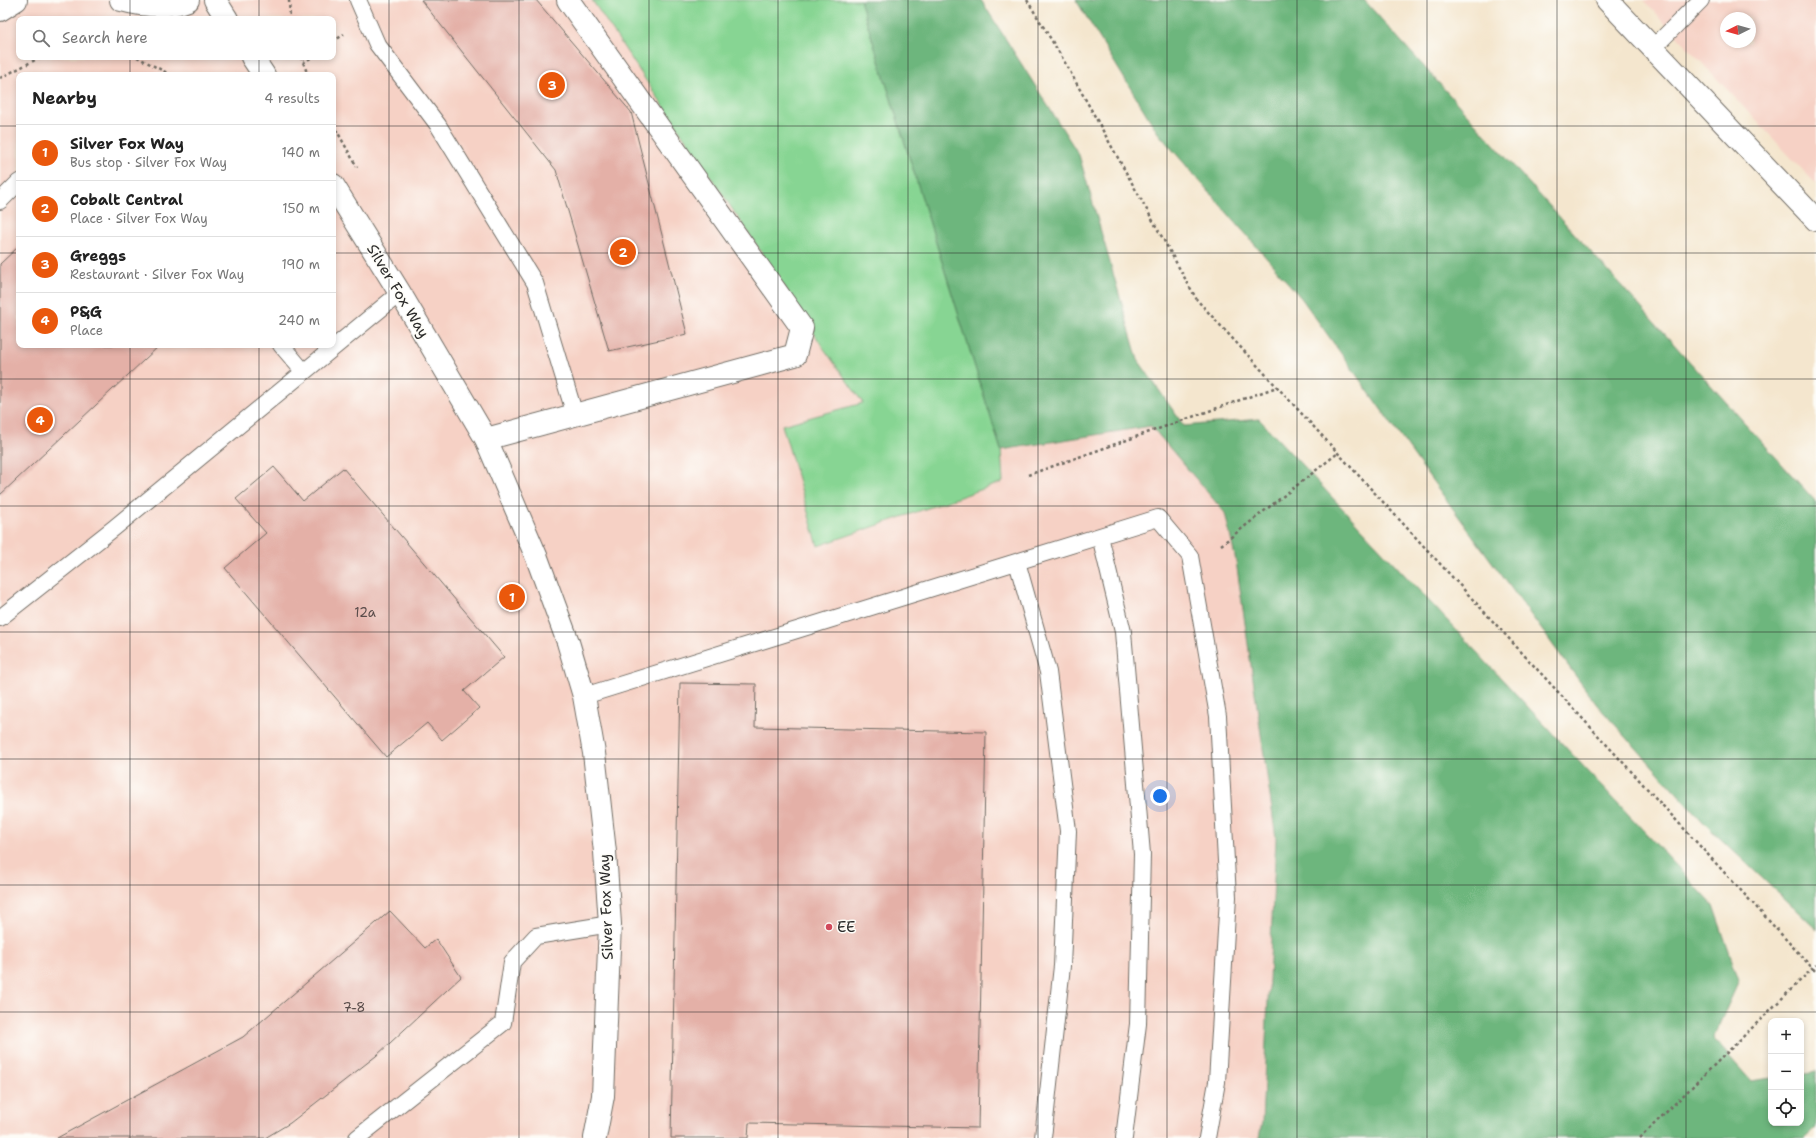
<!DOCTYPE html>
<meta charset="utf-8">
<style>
body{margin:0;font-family:"Shantell Sans",sans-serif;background:#f2f2f2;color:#222}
.controls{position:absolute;right:12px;bottom:12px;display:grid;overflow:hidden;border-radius:8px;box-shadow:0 2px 6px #0003}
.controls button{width:36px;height:36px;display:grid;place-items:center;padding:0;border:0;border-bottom:1px solid #e0e0e0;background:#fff;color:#222;font:20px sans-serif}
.compass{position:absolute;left:1720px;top:12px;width:36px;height:36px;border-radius:50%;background:#fff;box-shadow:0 2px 6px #0003;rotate:265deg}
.you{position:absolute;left:1160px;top:796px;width:14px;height:14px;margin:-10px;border:3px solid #fff;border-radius:50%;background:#1a73e8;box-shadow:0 0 0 6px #1a73e833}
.badge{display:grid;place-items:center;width:26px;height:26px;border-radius:50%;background:#ea580c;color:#fff;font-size:13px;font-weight:700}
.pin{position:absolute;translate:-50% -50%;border:2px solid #fff;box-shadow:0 1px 4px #0006}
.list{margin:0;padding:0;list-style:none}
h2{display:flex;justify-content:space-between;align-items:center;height:52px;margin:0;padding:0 16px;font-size:17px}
h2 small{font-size:13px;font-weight:400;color:#767676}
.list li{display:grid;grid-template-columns:26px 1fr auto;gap:12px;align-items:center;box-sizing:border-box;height:56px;padding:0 16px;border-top:1px solid #e0e0e0}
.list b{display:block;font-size:15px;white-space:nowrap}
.list p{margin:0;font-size:13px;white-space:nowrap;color:#767676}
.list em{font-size:13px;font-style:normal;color:#767676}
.icon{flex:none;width:22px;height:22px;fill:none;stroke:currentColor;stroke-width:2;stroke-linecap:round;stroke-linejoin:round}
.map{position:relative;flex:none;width:1816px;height:1138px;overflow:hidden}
.search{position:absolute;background:#fff;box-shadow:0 2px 6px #0003;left:16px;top:16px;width:320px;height:44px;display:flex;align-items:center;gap:10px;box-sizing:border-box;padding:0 14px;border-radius:8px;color:#767676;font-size:15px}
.panel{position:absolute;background:#fff;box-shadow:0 2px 6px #0003;left:16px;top:72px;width:320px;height:276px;border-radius:8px}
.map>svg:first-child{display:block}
</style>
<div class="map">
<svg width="1816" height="1138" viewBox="0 0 1816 1138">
<rect width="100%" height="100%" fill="#fdfcf7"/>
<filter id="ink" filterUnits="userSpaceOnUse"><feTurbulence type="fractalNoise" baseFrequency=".025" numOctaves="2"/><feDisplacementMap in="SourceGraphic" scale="8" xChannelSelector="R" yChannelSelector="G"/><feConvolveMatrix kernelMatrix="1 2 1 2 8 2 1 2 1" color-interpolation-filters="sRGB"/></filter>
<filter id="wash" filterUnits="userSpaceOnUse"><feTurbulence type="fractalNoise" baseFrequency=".012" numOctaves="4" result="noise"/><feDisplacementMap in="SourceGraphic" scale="16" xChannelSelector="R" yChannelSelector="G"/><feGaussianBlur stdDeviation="0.9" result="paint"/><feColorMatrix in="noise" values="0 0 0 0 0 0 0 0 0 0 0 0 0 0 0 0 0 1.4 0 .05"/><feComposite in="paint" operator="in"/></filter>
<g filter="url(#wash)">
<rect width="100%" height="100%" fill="#f4e6ce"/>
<!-- built -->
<path fill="#f6d1c5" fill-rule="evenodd" d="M0,0H860L1001,450L1151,426L1225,513L1236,561L1276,838L1262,1122L1259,1138H0ZM19,19H333V57H19ZM19,75H333V345H19Z
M1643,0H1816V184ZM1726,18H1750V42H1726Z"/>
<!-- green -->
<path fill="#87d593" stroke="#59805f" d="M592,0H860L1001,450L1003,482L818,546L782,425L863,403L822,346L798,307Z"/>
<!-- forest -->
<path fill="#6db67d" stroke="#4c7054" d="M860,0H981L1079,155L1138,360L1184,426L1259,419L1713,905L1739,981L1713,1038L1751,1081L1771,1078V1123H1801V1074L1816,1071V1128L1805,1138H1259L1262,1122L1276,838L1236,561L1225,513L1151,426L1001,450Z
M1076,0H1364L1816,502V929L1707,826L1597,705L1423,468L1302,299L1158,133Z"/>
<g id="blocks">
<!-- building -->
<path fill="#e4b0a7" d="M421,0H536L631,112L687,334L609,351L556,170Z
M19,246V345H160L0,495V264Z
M274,467L303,501L343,468L504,657L464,691L479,708L442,740L427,723L386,757L225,568L266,533L236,499Z
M680,683L756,684L755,727L986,732L978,1128L749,1123L748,1138H671Z
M390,911L425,948L436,939L461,977L376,1056L290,1123L265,1138H57L243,1037Z"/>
</g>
</g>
<g filter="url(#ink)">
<use href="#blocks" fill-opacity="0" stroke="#716c64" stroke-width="1"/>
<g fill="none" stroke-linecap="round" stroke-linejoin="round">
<defs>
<path id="lane" d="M358,0L377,44L438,125L535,283L575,415
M1653,48L1701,0
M0,201L19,182
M281,345L304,372
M1100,536L1123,632L1142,854L1138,1024L1124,1138
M1017,562L1048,672L1068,831L1062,966L1043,1138
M0,618L114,528L400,293
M584,696L1158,518L1190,556L1218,716L1228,897L1217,1082L1207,1138
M357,1138L503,1023L512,962L536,936L610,924"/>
<path id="street" d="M215,0L227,19
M1607,0L1816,220
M252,57L264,75
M333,185L400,293L486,439L537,558L568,642L584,696L594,753L605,852L610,924L603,1096L595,1138
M486,439L795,355L802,328L568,0"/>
<path id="secondary" d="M121,0C143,6 167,9 188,0
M0,10L16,0"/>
</defs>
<!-- lane casing -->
<use href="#lane" stroke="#716c64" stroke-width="18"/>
<!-- street casing -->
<use href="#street" stroke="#716c64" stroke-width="24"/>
<!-- secondary casing -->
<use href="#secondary" stroke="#716c64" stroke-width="24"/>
<!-- path -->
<path stroke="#716c64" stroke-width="2.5" stroke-dasharray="3 3" stroke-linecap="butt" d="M289,0L290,19
M1027,0L1063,59L1197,300L1816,972
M333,42L344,34
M137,57L171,75
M301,57L308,75
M303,63L312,57
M0,78L41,57
M333,124L357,167
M1028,475L1277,387
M1221,545L1338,453
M1640,1138L1816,965"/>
<!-- lane -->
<use href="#lane" stroke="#fff" stroke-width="16"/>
<!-- street -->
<use href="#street" stroke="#fff" stroke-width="22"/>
<!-- secondary -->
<use href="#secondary" stroke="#fff" stroke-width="22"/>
</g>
</g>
<!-- grid -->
<path fill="none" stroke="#2b2b2b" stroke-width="1" stroke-opacity="0.55" d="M130,0V19M259,0V19M389,0V1138M519,0V1138M649,0V1138M778,0V1138M908,0V1138M1038,0V1138M1167,0V1138M1297,0V1138M1427,0V1138M1557,0V1138M1686,0V1138M130,57V75M259,57V75M0,126H19M333,126H1816M0,253H19M333,253H1816M130,345V1138M259,345V1138M0,379H1816M0,506H1816M0,632H1816M0,759H1816M0,885H1816M0,1012H1816"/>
<!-- markers -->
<circle fill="#d1495b" stroke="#fdfcf7" stroke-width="1.5" cx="829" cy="927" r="4"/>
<g text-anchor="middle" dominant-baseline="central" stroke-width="3" stroke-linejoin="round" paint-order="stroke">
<!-- number labels -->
<g font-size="13" fill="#594c4a">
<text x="365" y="612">12a</text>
<text x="354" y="1007">7-8</text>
</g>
<!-- street labels -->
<g font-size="15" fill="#2b2b2b" stroke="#fdfcf7">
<text transform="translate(398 291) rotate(59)">Silver Fox Way</text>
<text transform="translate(606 907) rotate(-92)">Silver Fox Way</text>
</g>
<!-- poi labels -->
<g font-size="15" fill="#2b2b2b" stroke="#fdfcf7" text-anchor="start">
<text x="837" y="927">EE</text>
</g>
</g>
</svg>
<div class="controls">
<button>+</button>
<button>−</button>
<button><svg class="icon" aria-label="locate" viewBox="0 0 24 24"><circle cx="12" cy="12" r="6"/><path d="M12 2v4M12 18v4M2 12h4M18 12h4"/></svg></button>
</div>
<svg class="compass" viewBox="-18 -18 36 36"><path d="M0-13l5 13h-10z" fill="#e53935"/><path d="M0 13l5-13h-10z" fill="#767676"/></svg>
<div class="you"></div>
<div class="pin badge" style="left:512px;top:597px">1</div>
<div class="pin badge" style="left:623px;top:252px">2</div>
<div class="pin badge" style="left:552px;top:85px">3</div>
<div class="pin badge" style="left:40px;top:420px">4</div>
<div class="search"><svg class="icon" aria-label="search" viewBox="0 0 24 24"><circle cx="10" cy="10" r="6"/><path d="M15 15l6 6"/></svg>Search here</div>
<section class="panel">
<h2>Nearby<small>4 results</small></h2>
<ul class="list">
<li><span class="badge">1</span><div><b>Silver Fox Way</b><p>Bus stop · Silver Fox Way</p></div><em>140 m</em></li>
<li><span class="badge">2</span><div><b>Cobalt Central</b><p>Place · Silver Fox Way</p></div><em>150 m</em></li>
<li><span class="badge">3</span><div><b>Greggs</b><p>Restaurant · Silver Fox Way</p></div><em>190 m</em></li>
<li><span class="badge">4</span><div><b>P&amp;G</b><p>Place</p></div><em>240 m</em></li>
</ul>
</section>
</div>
